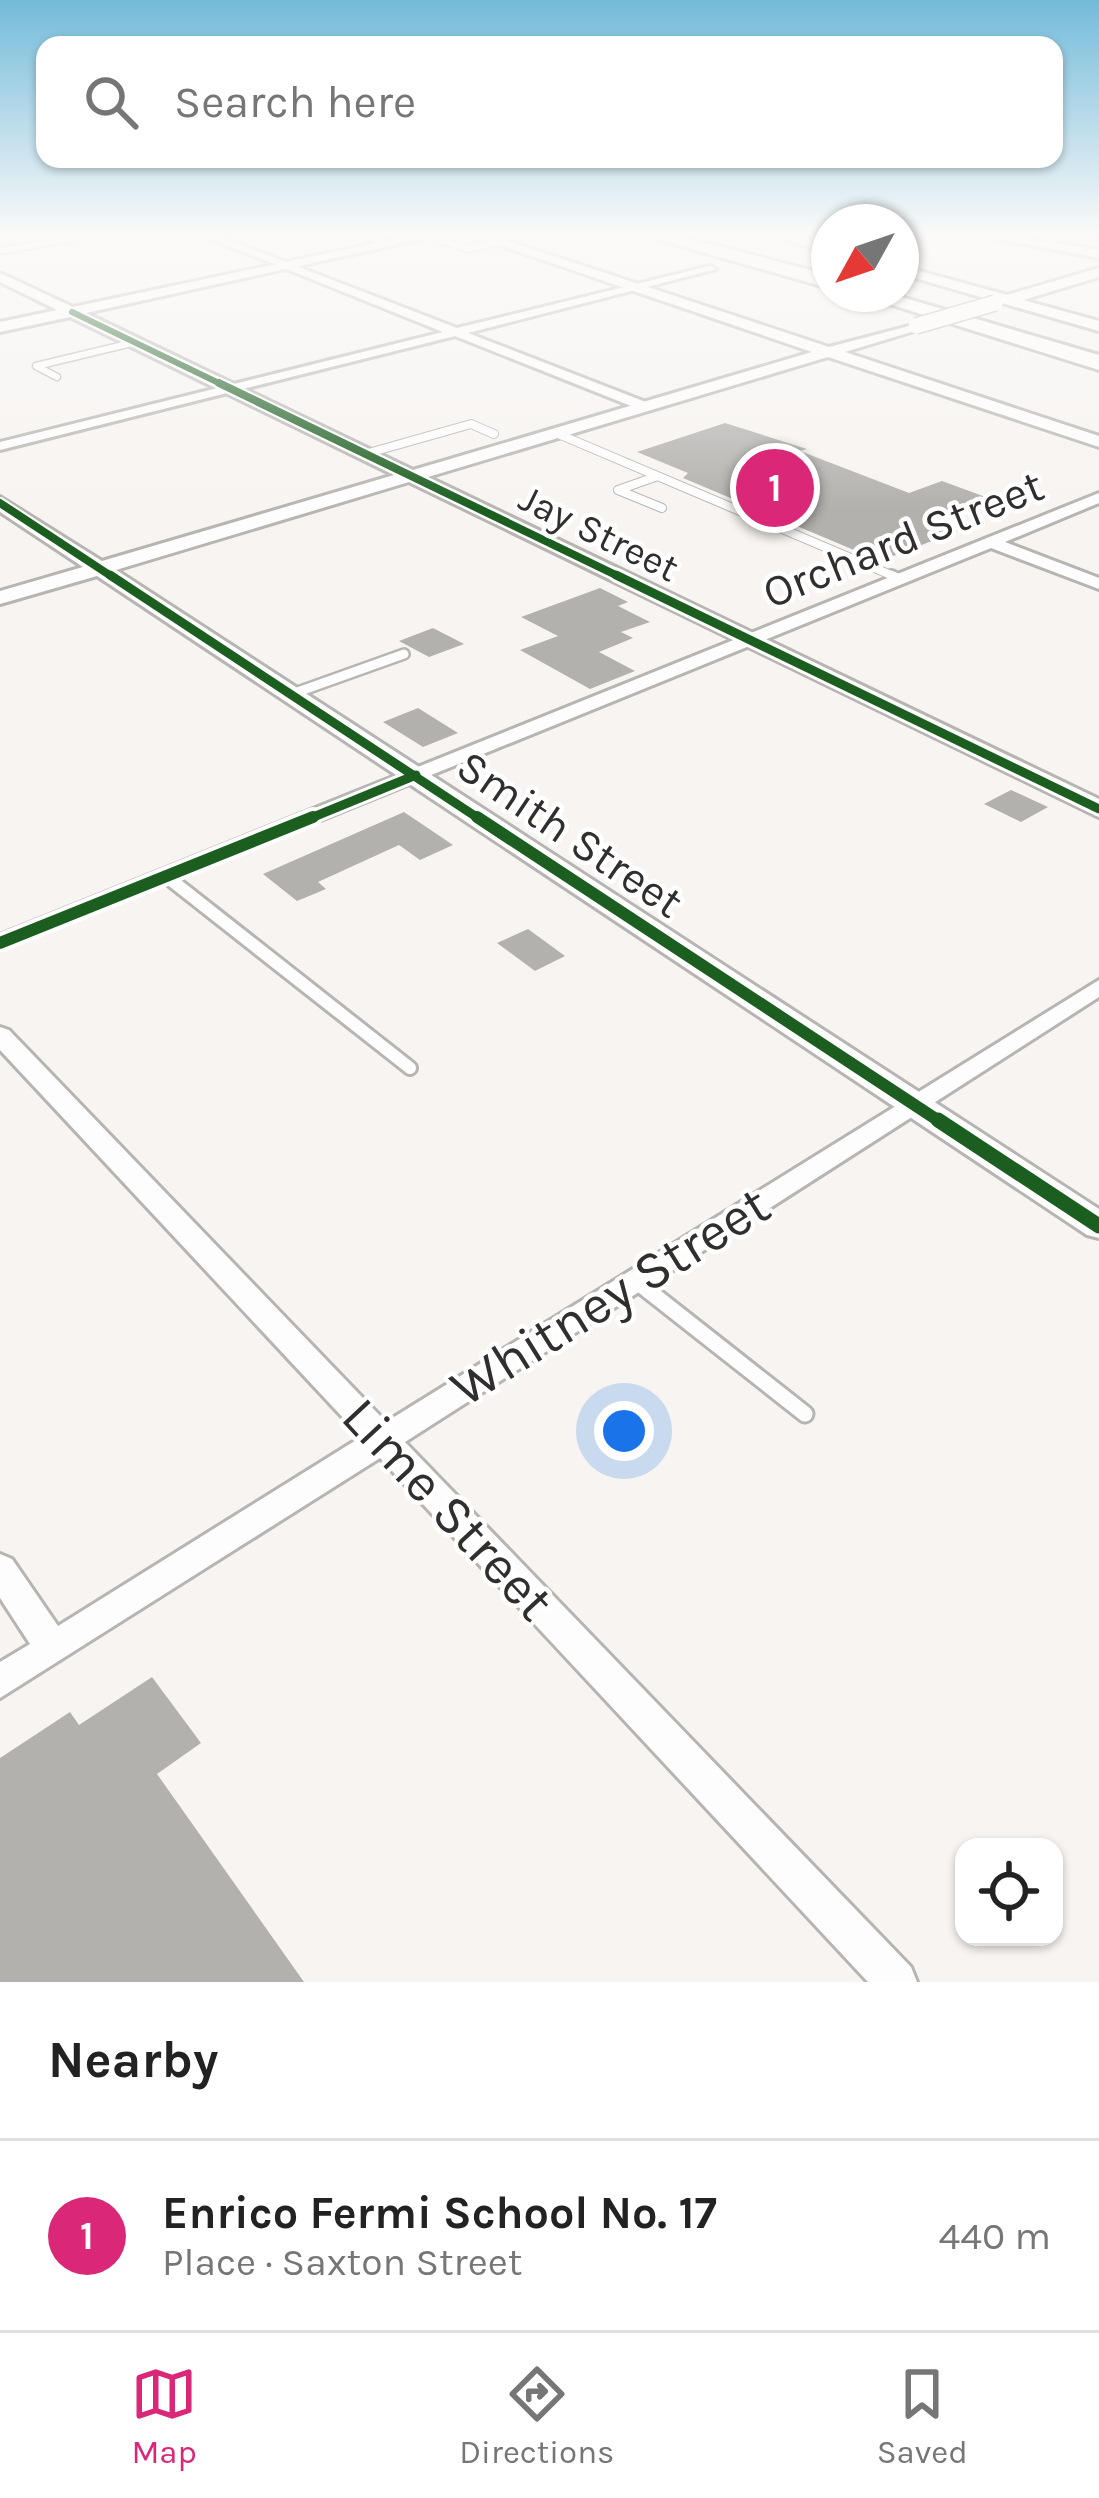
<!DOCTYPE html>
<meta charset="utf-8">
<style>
body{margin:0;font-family:Karla,sans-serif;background:#f2f2f2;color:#222}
.controls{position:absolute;right:36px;bottom:36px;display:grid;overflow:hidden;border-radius:24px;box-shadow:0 3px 9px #0004}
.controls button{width:108px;height:108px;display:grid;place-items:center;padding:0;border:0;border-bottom:3px solid #e0e0e0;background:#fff;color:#222;font:60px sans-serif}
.compass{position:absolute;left:811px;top:204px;width:108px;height:108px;border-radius:50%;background:#fff;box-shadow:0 3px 9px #0004;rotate:230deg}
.you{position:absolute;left:624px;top:1431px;width:42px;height:42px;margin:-30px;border:9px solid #fff;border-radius:50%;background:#1a73e8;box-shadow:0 0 0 18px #1a73e833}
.badge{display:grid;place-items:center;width:78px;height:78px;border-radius:50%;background:#db2777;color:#fff;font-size:39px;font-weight:700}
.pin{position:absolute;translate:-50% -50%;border:6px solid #fff;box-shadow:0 3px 12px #0006}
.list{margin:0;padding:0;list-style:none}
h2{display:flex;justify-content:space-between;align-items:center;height:156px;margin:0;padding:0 48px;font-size:51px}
h2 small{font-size:39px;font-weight:400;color:#767676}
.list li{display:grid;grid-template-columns:78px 1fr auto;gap:36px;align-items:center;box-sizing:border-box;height:192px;padding:0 48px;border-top:3px solid #e0e0e0}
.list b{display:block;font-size:45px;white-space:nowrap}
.list p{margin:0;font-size:39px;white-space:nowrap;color:#767676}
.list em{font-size:39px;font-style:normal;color:#767676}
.icon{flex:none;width:66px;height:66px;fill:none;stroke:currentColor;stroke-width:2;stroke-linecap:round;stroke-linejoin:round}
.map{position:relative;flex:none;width:1099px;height:1982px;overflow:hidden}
.search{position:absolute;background:#fff;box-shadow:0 3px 9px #0004;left:36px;right:36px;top:36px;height:132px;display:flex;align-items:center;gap:30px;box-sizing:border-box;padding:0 42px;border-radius:24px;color:#767676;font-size:45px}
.sheet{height:348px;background:#fff}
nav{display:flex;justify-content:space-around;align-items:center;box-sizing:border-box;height:168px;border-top:3px solid #e0e0e0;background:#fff;font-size:33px;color:#767676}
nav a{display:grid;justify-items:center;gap:6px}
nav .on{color:#db2777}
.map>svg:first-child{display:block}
</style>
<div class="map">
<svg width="1099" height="1982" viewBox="0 0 1099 1982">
<rect width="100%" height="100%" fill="#f7f4f1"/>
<!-- building -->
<path fill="#b3b1ae" d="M725,423L807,449L800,451L909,493L942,481L991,499L938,523L958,531L880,561L683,478L688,473L637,452Z
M600,588L628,602L618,606L650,622L621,632L633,638L599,652L635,671L590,689L520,650L558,636L521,617Z
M433,628L464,644L429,657L399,641Z
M418,708L458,733L423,747L383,722Z
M1011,790L1048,807L1021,822L984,804Z
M404,812L453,845L420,860L399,845L318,882L326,889L297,901L263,874Z
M528,929L565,956L535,971L497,943Z
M152,1677L201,1743L157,1774L304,1982H0V1758L70,1712L79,1725Z"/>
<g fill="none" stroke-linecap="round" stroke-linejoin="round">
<defs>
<path id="service-far4" d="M428,236L468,249L499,242
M0,251L87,236
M57,377L36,366L136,342"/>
<path id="service-far3" d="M556,433L898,578
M365,454L471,424L494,434
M655,477L618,490L662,508"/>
<path id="service-far2" d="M891,575L900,579
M292,694L404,654"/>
<path id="service-far1" d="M166,876L410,1068"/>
<path id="service" d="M636,1281L805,1414"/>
<path id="minor" d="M194,232H208L457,328L710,266L716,269L468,333L651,404V410H641L455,336L0,450V442L443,332Z
M350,232H365L394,244L385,246Z
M1099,493V503L1005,542L1099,578V589L991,548L0,950V935Z
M1099,980V997L405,1442L911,1967L917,1982H868L380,1458L0,1698V1662L30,1644L0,1598V1554L12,1559L58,1626L361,1437L0,1050V1027L9,1030L386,1422Z"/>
<path id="tertiary" d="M428,232H453L86,313L413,470L812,352L461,232H481L829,347L921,323V329L845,352L1099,436V447L828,357L428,477L1099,799V817L409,482L116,570L1099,1209V1238L1087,1235L97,576L0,604V591L83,567L0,512V497L102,561L394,475L70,317L0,332V322L57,310L0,282V273L73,307Z
M761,232H782L829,245V253Z
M962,232H992L1099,250V258Z
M901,266L1007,295L1099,268V277L1023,300L1099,321V331L901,274Z"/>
<path id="motorway" d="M631,232H664L829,275V288Z
M857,294H891L1099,355V370Z"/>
</defs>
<!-- service-far4 casing -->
<use href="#service-far4" stroke="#b7b5b2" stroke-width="9"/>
<!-- service-far3 casing -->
<use href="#service-far3" stroke="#b7b5b2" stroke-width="10"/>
<!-- service-far2 casing -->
<use href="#service-far2" stroke="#b7b5b2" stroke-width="14"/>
<!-- service-far1 casing -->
<use href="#service-far1" stroke="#b7b5b2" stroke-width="18"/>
<!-- service casing -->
<use href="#service" stroke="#b7b5b2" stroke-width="21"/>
<!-- minor casing -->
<use href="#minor" stroke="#b7b5b2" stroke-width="6"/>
<!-- tertiary casing -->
<use href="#tertiary" stroke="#b7b5b2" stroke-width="6"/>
<!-- motorway casing -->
<use href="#motorway" stroke="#b7b5b2" stroke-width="6"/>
<!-- service-far4 -->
<use href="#service-far4" stroke="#fefdfd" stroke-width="6"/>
<!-- service-far3 -->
<use href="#service-far3" stroke="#fefdfd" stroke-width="8"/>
<!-- service-far2 -->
<use href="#service-far2" stroke="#fefdfd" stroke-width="9"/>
<!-- service-far1 -->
<use href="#service-far1" stroke="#fefdfd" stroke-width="12"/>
<!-- service -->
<use href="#service" stroke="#fefdfd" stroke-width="15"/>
<!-- minor -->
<use href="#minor" fill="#fefdfd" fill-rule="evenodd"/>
<!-- tertiary -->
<use href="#tertiary" fill="#fefdfd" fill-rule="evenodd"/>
<!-- motorway -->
<use href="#motorway" fill="#fefdfd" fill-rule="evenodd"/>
<!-- rail -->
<path stroke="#dbdad9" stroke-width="4.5" stroke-dasharray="8 8" stroke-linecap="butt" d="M1055,232L1099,239"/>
<defs>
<path id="tertiary-bridge" d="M916,326L995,303"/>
</defs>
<!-- tertiary-bridge casing -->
<use href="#tertiary-bridge" stroke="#b7b5b2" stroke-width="18" stroke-linecap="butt"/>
<!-- tertiary-bridge -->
<use href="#tertiary-bridge" stroke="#fefdfd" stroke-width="15"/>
<defs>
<path id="cycleway-far4" d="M72,312L225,386"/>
<path id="cycleway-far3" d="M219,383L622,578
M0,503L114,578"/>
<path id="cycleway-far2" d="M110,575L481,820
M616,575L1099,809
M306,820L416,775"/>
<path id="cycleway-far1" d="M477,817L942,1123
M0,943L313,817"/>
<path id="cycleway" d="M938,1120L1099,1226"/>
</defs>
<!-- cycleway-far4 casing -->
<use href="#cycleway-far4" stroke="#fff" stroke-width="9"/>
<!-- cycleway-far3 casing -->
<use href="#cycleway-far3" stroke="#fff" stroke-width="12"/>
<!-- cycleway-far2 casing -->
<use href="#cycleway-far2" stroke="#fff" stroke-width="15"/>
<!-- cycleway-far1 casing -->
<use href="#cycleway-far1" stroke="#fff" stroke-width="20"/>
<!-- cycleway casing -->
<use href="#cycleway" stroke="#fff" stroke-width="22"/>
<!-- cycleway-far4 -->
<use href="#cycleway-far4" stroke="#1b5e20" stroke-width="6"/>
<!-- cycleway-far3 -->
<use href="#cycleway-far3" stroke="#1b5e20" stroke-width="8"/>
<!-- cycleway-far2 -->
<use href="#cycleway-far2" stroke="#1b5e20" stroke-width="9"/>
<!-- cycleway-far1 -->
<use href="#cycleway-far1" stroke="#1b5e20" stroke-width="12"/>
<!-- cycleway -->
<use href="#cycleway" stroke="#1b5e20" stroke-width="15"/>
</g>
<!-- sky -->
<linearGradient id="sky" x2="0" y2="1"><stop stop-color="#73bbda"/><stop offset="0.46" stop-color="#fbfaf9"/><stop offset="1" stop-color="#fbfaf9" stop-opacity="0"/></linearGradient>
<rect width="1099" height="509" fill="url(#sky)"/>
<g text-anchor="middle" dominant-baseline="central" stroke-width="9" stroke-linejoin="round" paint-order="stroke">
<!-- far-street labels -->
<g font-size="39" fill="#312f2d" stroke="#fff">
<text transform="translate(599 533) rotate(26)">Jay Street</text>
</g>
<!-- street labels -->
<g font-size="45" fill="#312f2d" stroke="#fff">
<text transform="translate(903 539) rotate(-22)">Orchard Street</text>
<text transform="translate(570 834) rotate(34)">Smith Street</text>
</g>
<!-- near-street labels -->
<g font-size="54" fill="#312f2d" stroke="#fff">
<text transform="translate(610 1296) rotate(-32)">Whitney Street</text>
<text transform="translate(448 1509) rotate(47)">Lime Street</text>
</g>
</g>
</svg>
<div class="controls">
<button><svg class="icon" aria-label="locate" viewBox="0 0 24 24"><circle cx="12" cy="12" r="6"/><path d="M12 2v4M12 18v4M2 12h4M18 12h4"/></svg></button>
</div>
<svg class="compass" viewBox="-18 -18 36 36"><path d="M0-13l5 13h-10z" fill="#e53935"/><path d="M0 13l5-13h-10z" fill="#767676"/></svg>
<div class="you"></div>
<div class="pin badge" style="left:775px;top:488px">1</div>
<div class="search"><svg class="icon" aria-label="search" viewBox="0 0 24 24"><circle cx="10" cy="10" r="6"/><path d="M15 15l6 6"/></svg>Search here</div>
</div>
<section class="sheet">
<h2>Nearby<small></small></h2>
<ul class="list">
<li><span class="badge">1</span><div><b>Enrico Fermi School No. 17</b><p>Place · Saxton Street</p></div><em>440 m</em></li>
</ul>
</section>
<nav>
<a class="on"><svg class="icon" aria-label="map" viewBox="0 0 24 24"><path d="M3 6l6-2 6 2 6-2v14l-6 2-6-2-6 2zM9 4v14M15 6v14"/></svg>Map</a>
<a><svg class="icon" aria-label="directions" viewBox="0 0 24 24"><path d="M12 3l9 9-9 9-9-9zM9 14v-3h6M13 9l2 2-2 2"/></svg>Directions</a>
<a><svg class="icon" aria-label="saved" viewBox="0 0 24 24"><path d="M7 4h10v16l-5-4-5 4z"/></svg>Saved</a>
</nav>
